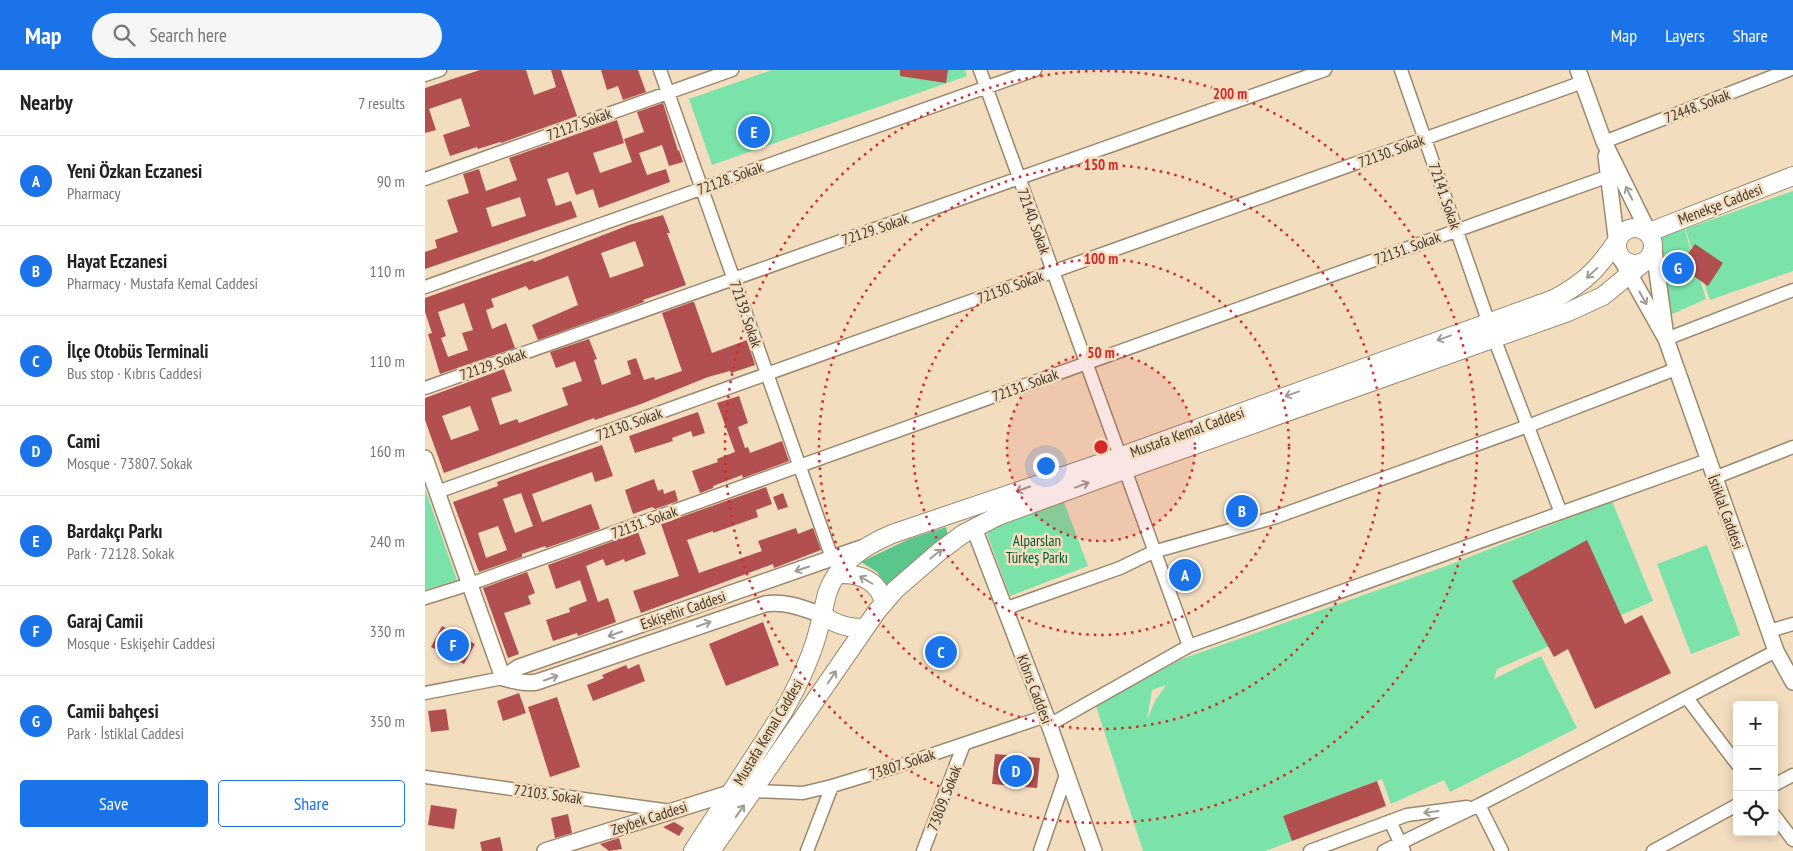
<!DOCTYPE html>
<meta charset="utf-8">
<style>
body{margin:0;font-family:"PT Sans Narrow",sans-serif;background:#f6f6f6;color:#222}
.controls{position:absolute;right:15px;bottom:15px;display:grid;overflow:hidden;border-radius:5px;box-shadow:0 2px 12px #0003}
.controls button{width:45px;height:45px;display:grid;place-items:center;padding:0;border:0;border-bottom:1px solid #e0e0e0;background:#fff;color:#222;font:25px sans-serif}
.you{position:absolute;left:620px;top:395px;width:18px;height:18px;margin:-12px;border:4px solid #fff;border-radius:50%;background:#1a73e8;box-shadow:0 0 0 8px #1a73e833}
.badge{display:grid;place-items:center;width:32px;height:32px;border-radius:50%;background:#1a73e8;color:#fff;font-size:16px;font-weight:700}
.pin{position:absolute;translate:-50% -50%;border:2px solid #fff;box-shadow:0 1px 5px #0006}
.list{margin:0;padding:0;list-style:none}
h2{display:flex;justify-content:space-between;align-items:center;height:65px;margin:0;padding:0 20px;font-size:21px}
h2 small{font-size:16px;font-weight:400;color:#767676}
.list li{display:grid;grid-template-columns:32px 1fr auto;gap:15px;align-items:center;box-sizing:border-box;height:90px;padding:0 20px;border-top:1px solid #e0e0e0}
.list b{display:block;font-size:19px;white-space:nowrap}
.list p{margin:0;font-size:16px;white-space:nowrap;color:#767676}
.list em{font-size:16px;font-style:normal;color:#767676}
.actions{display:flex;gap:10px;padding:15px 20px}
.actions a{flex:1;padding:11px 0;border:1px solid #1a73e8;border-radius:5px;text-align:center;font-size:18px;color:#1a73e8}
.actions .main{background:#1a73e8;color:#fff}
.icon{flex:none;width:28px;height:28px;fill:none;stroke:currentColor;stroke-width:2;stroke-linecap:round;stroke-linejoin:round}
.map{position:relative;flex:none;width:1368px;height:781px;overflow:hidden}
header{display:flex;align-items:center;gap:30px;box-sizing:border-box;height:70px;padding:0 25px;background:#1a73e8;color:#fff}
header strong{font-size:24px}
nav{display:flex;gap:28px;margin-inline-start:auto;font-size:18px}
.search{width:350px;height:45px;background:#f6f6f6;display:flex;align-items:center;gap:12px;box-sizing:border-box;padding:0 18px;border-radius:28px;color:#767676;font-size:19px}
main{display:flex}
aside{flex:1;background:#fff}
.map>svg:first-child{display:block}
</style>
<header>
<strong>Map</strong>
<div class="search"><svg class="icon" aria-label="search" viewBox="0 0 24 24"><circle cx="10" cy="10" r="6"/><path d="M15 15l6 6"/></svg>Search here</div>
<nav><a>Map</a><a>Layers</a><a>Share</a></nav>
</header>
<main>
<aside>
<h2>Nearby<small>7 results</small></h2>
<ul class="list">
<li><span class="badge">A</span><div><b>Yeni Özkan Eczanesi</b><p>Pharmacy</p></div><em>90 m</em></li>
<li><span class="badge">B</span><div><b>Hayat Eczanesi</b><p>Pharmacy · Mustafa Kemal Caddesi</p></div><em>110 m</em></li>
<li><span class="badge">C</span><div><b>İlçe Otobüs Terminali</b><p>Bus stop · Kıbrıs Caddesi</p></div><em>110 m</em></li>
<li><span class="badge">D</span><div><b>Cami</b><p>Mosque · 73807. Sokak</p></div><em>160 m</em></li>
<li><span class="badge">E</span><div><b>Bardakçı Parkı</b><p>Park · 72128. Sokak</p></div><em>240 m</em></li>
<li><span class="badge">F</span><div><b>Garaj Camii</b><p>Mosque · Eskişehir Caddesi</p></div><em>330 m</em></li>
<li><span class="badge">G</span><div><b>Camii bahçesi</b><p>Park · İstiklal Caddesi</p></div><em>350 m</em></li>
</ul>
<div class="actions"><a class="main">Save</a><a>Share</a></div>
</aside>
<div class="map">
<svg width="1368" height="781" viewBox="0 0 1368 781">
<rect width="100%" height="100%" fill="#f3ddbf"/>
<!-- green -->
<path fill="#7be2a9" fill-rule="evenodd" d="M347,0H540L542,6L287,95L264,29Z
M1368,121V201L1285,230L1260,159Z
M1259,158L1281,229L1243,246L1228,167Z
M0,419L32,510L0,520Z
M1187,431L1228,531L1072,599L1069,609L1116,586L1152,658L1025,722L1019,710L966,734L957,709L858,746L867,771L840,781H718L671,636L757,589L1024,495ZM741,615L730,631L722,650L727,620Z
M639,432L663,496L585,526L561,461Z
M1282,475L1315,565L1266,584L1232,494Z"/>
<!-- forest -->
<path fill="#5bc58e" d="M521,457L523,466L508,475L462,516L452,502L436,492L484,469Z"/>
<!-- building -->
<path fill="#b14f51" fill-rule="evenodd" d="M55,0H101L109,25L131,17L126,0H136L152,46L76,73L75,72L53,79L52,77L25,86L18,65L45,56L36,28L4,39L11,60L0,63V18Z
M176,0H213L221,22L198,30L193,16L182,20Z
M475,0H523L521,13L475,6Z
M238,33L253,81L254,80L258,92L244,96L237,75L214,83L222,105L241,99L245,112L174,138L168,119L151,125L143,102L122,109L131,136L146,131L152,147L0,199V182L12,178L10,170L33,162L22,130L44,123L38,104L54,99L61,121L92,110L84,88L192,50L199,73L168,83L175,103L207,92L199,69L219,62L212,42ZM95,127L101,146L67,157L61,138Z
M238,145L245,163H242L261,215L218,230L219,232L200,239L113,270L107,255L153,235L143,206L104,220L101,216L66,229L69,237L61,240L67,259L81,253L90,278L15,304L3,264L7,263L0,242V228L108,190L109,192L204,155ZM210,171L219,196L185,208L176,183ZM39,233L48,260L37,263L43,280L23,287L16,268L21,266L13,242Z
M1270,174L1298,193L1283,216L1254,196Z
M267,232H269L287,283L322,270L330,295L306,303L305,301L283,307L216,334L170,350L169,348L19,403L0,350V328L79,299L87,321L66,328L75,355L92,349L94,353L143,335L137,318L157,311L150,291L131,298L125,282L164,269L172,289L169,290L177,315L206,304L202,291L211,288L219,310L229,307L230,310L257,301L237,243ZM45,336L54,360L26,370L17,346Z
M314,326L323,353L313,357L320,378L323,377L325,383L357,371L364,391L318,408L317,405L288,416V418L275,423L267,401L293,392L292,389L310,382L292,333Z
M273,342L280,363L268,367L266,361L247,368L248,371L210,383L204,366Z
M177,375L188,406L170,412L167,402L107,424L117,452L166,434L175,459L121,478L120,476L97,484V487L54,502L28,432L73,416L72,412ZM96,423L108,456L90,463L78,429ZM73,456L82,480L61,488L53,463Z
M229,409L233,421L238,419L239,424L250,420L253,431L230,439L227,437L208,444L200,420Z
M341,417L347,434L331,440L333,447L288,463V461L262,470L274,503L337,481L333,471L371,458L373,464L388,458L396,480L349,498L348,494L216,543L208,521L254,506L236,454Z
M358,423L363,437L353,440L348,427Z
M213,462L221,484L200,492L199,489L181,496L178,489L161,496L173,532L183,528L191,552L153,566L152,563L128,571L121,550L145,542L144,538L162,531L155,510L131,519L123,495Z
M1162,470L1200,554L1217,545L1246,603L1170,639L1143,579L1129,587L1087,511Z
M102,502L110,523L103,526L106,534L79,543L94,584L83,588L58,518Z
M338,552L354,595L301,616L284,574Z
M17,556L50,574L39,594L6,577Z
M214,594L220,611L168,631L162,615L179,608L177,605L201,595L203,599Z
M94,623L101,643L78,651L72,631Z
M132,627L155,697L125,707L103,637Z
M21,639L24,660L6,662L3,641Z
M570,684L615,688L612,718L567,714Z
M952,711L961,736L867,771L858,746Z
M6,735L32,739L29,759L3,755Z
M143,744L147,763L130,768L126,748Z
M249,752L259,758L254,766L238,757Z
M75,767L78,781H57L55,772Z
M194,768L197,779L184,781L175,774Z"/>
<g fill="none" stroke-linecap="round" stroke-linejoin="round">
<defs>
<path id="minor" d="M235,0L407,488
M555,0L764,576
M976,0L1069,268L1136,443
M0,5L15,0
M1179,72L1364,0
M0,109L307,0
M0,217L610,0
M1241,269L1368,220
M0,318L900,0
M1289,408L1368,377
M12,422L1158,12
M0,528L45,514L1184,106
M579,539L695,498L728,482L851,447L1103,356L1251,299
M1344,561L1368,554
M0,623L78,608
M1262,628L1312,694
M624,655L764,576L1283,390
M0,707L246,741
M1349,715L1368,705
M329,721L378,723L407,716L473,696L621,646
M1054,735L1077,781
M1349,745L1368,770
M965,751L979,781
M382,781L407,716
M498,781L539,674
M615,781L641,705
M885,781L982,745L1042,737
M959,781L1054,735L1351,581
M1228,781L1312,735"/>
<path id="tertiary" d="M1153,0L1179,72L1226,167
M1181,86L1192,175
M1228,173L1240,260
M1195,187L1241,269L1351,581L1368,612
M0,388L78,608
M549,458L621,646L669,781
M78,608L94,597L436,478
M78,608C90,611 100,614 112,612L340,534C361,531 378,538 397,545
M120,781L311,721"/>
<path id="secondary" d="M1192 176a18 18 0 1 1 36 0a18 18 0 1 1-36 0Z
M1222,163L1368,106
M413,504C434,503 453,510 459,532
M397,545C410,554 424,560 441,557
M268,781L358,642C371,619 382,597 390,572C395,557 398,540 402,524C412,493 439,476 467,464L694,387L1129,229C1163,211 1175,196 1196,165
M286,781L452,541L470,520L515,481L538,464L573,446L699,400L1143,242L1178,226L1223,189"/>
</defs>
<!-- minor casing -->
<use href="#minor" stroke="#9c886b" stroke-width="15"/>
<!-- tertiary casing -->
<use href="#tertiary" stroke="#9c886b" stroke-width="18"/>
<!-- secondary casing -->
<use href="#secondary" stroke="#9c886b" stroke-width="20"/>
<!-- minor -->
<use href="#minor" stroke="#fff" stroke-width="12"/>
<!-- tertiary -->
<use href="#tertiary" stroke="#fff" stroke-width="15"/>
<!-- secondary -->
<use href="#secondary" stroke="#fff" stroke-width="18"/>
</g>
<!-- one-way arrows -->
<defs><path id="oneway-shaft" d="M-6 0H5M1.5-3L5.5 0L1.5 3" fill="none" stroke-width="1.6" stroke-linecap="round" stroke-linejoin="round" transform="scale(1.25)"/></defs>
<g stroke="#a09b95">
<use href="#oneway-shaft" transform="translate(1204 123) rotate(-116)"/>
<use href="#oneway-shaft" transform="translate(1167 203) rotate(137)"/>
<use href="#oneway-shaft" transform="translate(1218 228) rotate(61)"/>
<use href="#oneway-shaft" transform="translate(1019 268) rotate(160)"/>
<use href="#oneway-shaft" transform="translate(867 324) rotate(160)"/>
<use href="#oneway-shaft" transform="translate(657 415) rotate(-20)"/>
<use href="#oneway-shaft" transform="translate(598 419) rotate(161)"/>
<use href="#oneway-shaft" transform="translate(511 484) rotate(-39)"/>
<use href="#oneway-shaft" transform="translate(377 499) rotate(161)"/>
<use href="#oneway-shaft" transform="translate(441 510) rotate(-150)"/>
<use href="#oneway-shaft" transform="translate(279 554) rotate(-19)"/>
<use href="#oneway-shaft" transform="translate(190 564) rotate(161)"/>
<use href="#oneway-shaft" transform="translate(407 607) rotate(-56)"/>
<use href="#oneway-shaft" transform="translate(126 608) rotate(-19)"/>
<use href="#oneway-shaft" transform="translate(315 741) rotate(-55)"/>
<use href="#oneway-shaft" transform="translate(1006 742) rotate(173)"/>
</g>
<!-- distance rings -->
<circle cx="676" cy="377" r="94" fill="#d62828" fill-opacity=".12"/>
<g fill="none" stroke="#d62828" stroke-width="2.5" stroke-dasharray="2.5 5">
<circle cx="676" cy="377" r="94"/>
<circle cx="676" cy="377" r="188"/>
<circle cx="676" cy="377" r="282"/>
<circle cx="676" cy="377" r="376"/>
</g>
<g text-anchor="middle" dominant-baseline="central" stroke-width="5" stroke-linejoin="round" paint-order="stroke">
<!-- street labels -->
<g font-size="15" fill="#40372b" stroke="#f3ddbf">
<text transform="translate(1272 36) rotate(-21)">72448. Sokak</text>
<text transform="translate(154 54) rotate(-20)">72127. Sokak</text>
<text transform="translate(966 81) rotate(-20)">72130. Sokak</text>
<text transform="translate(305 108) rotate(-20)">72128. Sokak</text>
<text transform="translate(1020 126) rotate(71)">72141. Sokak</text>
<text transform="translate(1295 134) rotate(-21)">Menekşe Caddesi</text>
<text transform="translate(609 151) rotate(70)">72140. Sokak</text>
<text transform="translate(450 159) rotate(-19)">72129. Sokak</text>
<text transform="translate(982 178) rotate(-20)">72131. Sokak</text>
<text transform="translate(585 217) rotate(-20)">72130. Sokak</text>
<text transform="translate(321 244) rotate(71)">72139. Sokak</text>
<text transform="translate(68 294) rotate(-19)">72129. Sokak</text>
<text transform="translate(600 315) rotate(-20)">72131. Sokak</text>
<text transform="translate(204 354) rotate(-20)">72130. Sokak</text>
<text transform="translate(762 362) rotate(-20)">Mustafa Kemal Caddesi</text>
<text transform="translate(1301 442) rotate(70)">İstiklal Caddesi</text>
<text transform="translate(219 452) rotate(-20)">72131. Sokak</text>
<text transform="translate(258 540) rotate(-19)">Eskişehir Caddesi</text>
<text transform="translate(610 619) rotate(69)">Kıbrıs Caddesi</text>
<text transform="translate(343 662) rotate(-59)">Mustafa Kemal Caddesi</text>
<text transform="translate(477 694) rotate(-18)">73807. Sokak</text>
<text transform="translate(123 724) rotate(8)">72103. Sokak</text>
<text transform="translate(519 728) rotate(-69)">73809. Sokak</text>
<text transform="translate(224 748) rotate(-18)">Zeybek Caddesi</text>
</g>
<!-- park labels -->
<g font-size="15" fill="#005835" stroke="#f3ddbf">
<text x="612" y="470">Alparslan<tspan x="612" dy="17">Türkeş Parkı</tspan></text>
</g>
</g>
<circle cx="676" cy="377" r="8" fill="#d62828" stroke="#f3ddbf" stroke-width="2.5"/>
<g font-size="15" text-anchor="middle" font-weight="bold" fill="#d62828" stroke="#f3ddbf" stroke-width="5" stroke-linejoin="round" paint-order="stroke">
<text x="805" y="29">200 m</text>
<text x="676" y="100">150 m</text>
<text x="676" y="194">100 m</text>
<text x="676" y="288">50 m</text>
</g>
</svg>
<div class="controls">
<button>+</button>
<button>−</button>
<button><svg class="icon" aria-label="locate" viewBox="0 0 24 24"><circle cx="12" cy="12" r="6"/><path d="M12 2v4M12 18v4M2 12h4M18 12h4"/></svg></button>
</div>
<div class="you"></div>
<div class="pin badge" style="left:760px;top:505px">A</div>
<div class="pin badge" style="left:817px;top:441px">B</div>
<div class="pin badge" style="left:516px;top:582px">C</div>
<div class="pin badge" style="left:591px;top:701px">D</div>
<div class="pin badge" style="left:329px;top:62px">E</div>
<div class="pin badge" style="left:28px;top:575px">F</div>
<div class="pin badge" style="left:1253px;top:198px">G</div>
</div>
</main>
